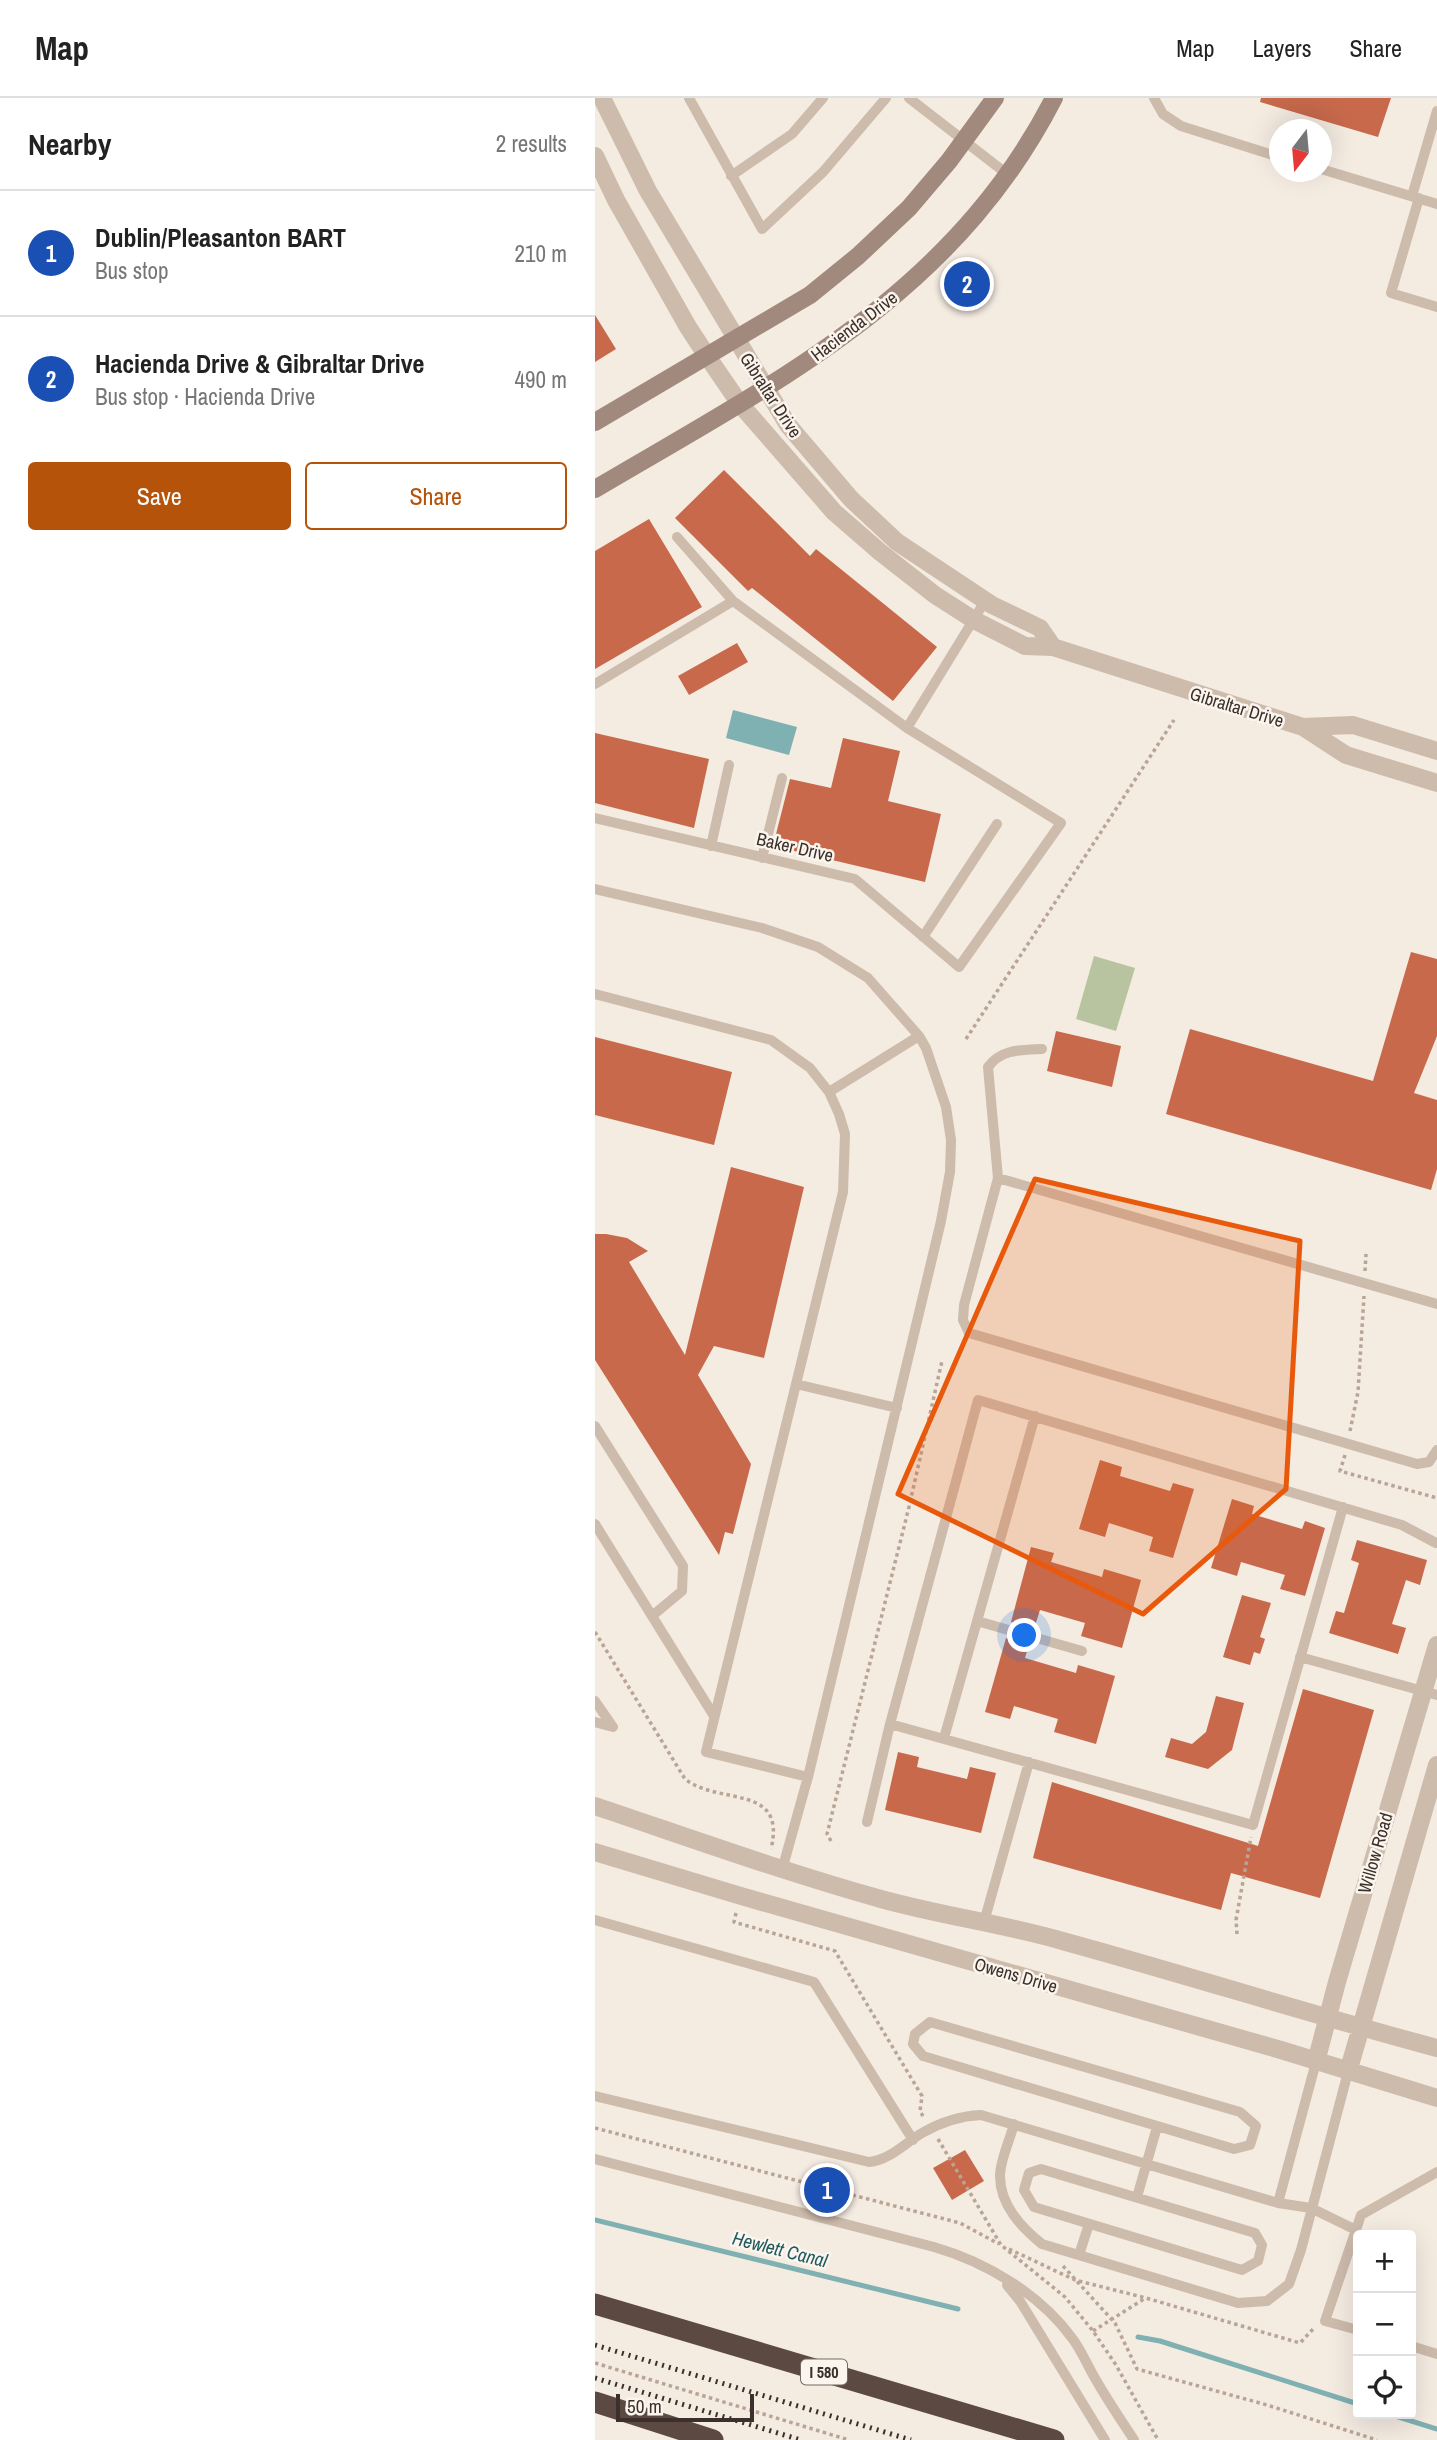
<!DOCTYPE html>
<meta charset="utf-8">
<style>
body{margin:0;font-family:"Archivo Narrow",sans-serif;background:#f2f2f2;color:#222}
.controls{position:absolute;right:21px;bottom:21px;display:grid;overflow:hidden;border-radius:7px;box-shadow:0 7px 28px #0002}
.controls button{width:63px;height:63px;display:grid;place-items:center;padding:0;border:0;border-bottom:2px solid #e0e0e0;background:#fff;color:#222;font:35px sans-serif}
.compass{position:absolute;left:674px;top:21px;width:63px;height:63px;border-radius:50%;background:#fff;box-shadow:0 7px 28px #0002;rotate:196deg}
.scale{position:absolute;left:21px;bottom:18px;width:138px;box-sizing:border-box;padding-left:7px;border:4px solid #3b302b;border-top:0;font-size:19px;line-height:24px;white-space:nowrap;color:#3b302b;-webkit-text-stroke:5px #fbf5ee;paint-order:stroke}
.you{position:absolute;left:430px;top:1538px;width:24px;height:24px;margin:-18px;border:5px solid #fff;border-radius:50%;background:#1a73e8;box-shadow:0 0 0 10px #1a73e833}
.badge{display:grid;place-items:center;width:46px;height:46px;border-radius:50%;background:#b45309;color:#fff;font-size:23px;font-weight:700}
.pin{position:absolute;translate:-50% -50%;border:4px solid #fff;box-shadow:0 2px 7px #0006}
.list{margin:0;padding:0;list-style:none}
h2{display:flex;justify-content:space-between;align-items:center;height:91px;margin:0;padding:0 28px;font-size:30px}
h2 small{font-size:23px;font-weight:400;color:#767676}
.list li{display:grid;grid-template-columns:46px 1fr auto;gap:21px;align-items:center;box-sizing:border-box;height:126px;padding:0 28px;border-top:2px solid #e0e0e0}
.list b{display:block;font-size:26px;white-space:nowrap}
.list p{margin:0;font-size:23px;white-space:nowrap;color:#767676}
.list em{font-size:23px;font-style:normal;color:#767676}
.actions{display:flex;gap:14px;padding:21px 28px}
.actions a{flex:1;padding:16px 0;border:2px solid #b45309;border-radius:7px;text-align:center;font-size:24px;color:#b45309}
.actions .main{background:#b45309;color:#fff}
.icon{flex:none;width:38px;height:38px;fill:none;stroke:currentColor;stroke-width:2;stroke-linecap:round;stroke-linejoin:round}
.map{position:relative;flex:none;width:842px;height:2342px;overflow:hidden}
header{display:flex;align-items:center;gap:42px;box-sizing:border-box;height:98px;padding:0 35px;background:#fff;border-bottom:2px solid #e0e0e0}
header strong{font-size:33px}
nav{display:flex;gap:38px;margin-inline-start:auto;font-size:24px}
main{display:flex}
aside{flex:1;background:#fff}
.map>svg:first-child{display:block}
</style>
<header>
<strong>Map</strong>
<nav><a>Map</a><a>Layers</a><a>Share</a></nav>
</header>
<main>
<aside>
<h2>Nearby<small>2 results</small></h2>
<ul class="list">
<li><span class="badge" style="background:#1a4fb4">1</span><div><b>Dublin/Pleasanton BART</b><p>Bus stop</p></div><em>210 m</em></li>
<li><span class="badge" style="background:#1a4fb4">2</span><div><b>Hacienda Drive &amp; Gibraltar Drive</b><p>Bus stop · Hacienda Drive</p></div><em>490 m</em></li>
</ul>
<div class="actions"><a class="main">Save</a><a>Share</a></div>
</aside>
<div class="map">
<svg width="842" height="2342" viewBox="0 0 842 2342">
<rect width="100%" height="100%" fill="#f4ebe1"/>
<!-- green -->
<path fill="#b8c4a0" d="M499,858L540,870L521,933L481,921Z"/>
<!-- water -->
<path fill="#7fb0b2" d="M138,612L202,629L194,657L131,640Z"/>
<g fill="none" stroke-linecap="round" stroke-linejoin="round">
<!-- stream -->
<path stroke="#7fb0b2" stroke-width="5" d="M0,2122L363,2211
M543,2239L565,2243L763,2306
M794,2316L842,2331"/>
</g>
<!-- building -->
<path fill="#c8694b" d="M666,0H796L783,39L665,4Z
M0,217L21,251L0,264Z
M129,372L215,458L221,451L342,549L298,603L157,490L153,493L80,420Z
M54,421L107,509L0,571V453Z
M142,545L153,564L94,597L83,578Z
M0,635L114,661L99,730L0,705Z
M248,640L305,653L293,703L346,716L330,784L178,748L195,681L236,690Z
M816,854L842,861V938L819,995L842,1002V1071L836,1092L571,1016L595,931L778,983Z
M461,933L526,948L517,989L452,973Z
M0,939L137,974L119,1047L0,1017Z
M136,1069L209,1089L169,1260L119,1248L103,1277L156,1366L138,1436L130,1434L124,1457L0,1262V1136H11L32,1140L53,1153L34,1164L90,1257Z
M505,1362L527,1369L525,1378L575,1393L578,1385L599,1391L578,1460L554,1453L558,1439L514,1425L510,1439L484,1431Z
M637,1401L659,1408L657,1416L707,1431L710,1423L730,1430L710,1498L685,1491L690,1477L646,1464L642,1478L616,1470Z
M762,1442L832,1462L825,1487L811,1482L797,1526L811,1530L803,1556L734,1535L741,1513L749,1515L764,1465L756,1462Z
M436,1449L459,1455L456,1464L507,1479L509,1471L546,1482L527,1550L486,1538L490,1525L445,1512L439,1531L416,1524Z
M647,1497L676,1505L665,1539L670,1541L665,1556L659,1554L655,1567L628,1559Z
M411,1540L434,1546L430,1560L481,1575L483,1567L520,1578L501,1646L459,1634L463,1621L419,1608L415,1621L390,1614Z
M708,1591L779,1612L725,1800L636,1775L626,1812L438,1760L457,1684L663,1748Z
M621,1598L649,1605L637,1652L613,1671L570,1659L576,1640L597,1646L611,1634Z
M303,1654L324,1659L322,1669L372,1681L375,1669L401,1675L386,1735L290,1712Z
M370,2052L389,2083L357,2102L338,2070Z"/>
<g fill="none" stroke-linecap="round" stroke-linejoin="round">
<!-- path -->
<path stroke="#b9a596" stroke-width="3.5" stroke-dasharray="3.5 3.5" stroke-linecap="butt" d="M371,941L579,622
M770,1173L771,1156
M755,1333L763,1294L769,1198
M750,1357L745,1373L842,1400
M0,1534L90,1681C124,1708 192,1685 176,1751
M236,1743L232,1736L314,1409L347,1263
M141,1815L139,1824L240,1853L327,1998L325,2013L329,2020
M642,1836L641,1822L656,1739
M0,2030L365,2125L404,2146
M343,2041L406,2147L470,2199L498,2233L521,2267L563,2342
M414,2151L480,2182L551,2200L705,2245L720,2229
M468,2168L520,2225L542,2271L672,2307L782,2342
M498,2233L549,2201
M0,2265L254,2342"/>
<!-- service -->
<path stroke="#cdbbac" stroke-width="10" d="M94,0L167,131L228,74L291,0
M314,0L412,76
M559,0L568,16L586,28L684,59
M726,71L842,106
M136,78L197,36L228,0
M817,98L842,13
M824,100L796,195L842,209
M82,439L138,503
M0,586L138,503L312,630L466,725L364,869L260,781L0,720
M312,630L390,503
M116,748L134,667
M167,760L187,680
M0,791L167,830L223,849L273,880L324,938L331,950L351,1009L356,1042L355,1074L346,1123L213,1679L187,1772
M328,839L402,726
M0,896L176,942L215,970L234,994L244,1016L250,1036L248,1094L111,1654L213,1679
M447,951C426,952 406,951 393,969L403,1080L369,1207L368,1222L374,1235L822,1366L834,1364L842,1352
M234,994L324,938
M403,1080L842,1206
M201,1286L302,1310
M0,1328L88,1468L87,1493L57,1518
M0,1426L119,1618
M382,1523L487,1553
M705,1559L842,1597
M0,1603L18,1629L0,1624
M295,1626L658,1727L748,1409
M349,1640L440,1318
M272,1724L295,1626L383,1302L807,1427L841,1445
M0,1822L219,1884L318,2042
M389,1824L434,1664
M335,1924L645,2014L661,2028L655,2047L639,2051L328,1958L318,1946L320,1936Z
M0,1998L274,2064C295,2062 310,2045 327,2035C346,2024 364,2018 386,2017L683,2105L716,2110L761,2132
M419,2026C415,2042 405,2062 405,2078C405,2107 426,2129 447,2146L643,2205L672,2203L694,2186L706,2152L753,1974
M0,2061L339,2149C391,2164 445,2196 477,2240C487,2253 493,2269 501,2282C513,2303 526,2322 539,2342
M446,2071L660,2135L667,2147L663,2163L647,2172L439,2109L429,2092L434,2075Z
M542,2099L562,2029
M683,2105L721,1964
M484,2157L494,2126
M412,2187L425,2203L510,2342
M763,2232L730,2223L766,2117L842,2074
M816,2248L842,2256"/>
<!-- tertiary -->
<path stroke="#cdbbac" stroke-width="18" d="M7,0L53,93L193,327L256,401L302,444L397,507L445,530L458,549
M0,58L21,102L93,229L112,258L145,306L239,414L285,454L340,497L379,522L430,548L458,549L708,629L751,657L842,685
M708,629L758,627L842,653
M0,1708C95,1740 189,1774 286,1801C347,1818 410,1826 471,1844C595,1878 718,1917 842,1950
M0,1754L146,1798L686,1952L842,2000
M721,1964L742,1884L842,1547
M753,1974L842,1667"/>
<!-- secondary -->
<path stroke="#a18a7d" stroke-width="18" d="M0,324L215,197L263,158L314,110L354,63L400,0
M0,391C181,284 358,197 459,0"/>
<!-- motorway -->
<path stroke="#5c4a42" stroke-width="21" d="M0,2206L459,2342
M0,2304L118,2342"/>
<!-- rail -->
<path stroke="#3b302b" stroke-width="5" stroke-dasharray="2 5" stroke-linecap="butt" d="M0,2247L316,2342
M0,2280L206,2342"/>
</g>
<!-- marked area -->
<path fill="#e8590c" fill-opacity="0.2" stroke="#e8590c" stroke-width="5" stroke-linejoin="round" d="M440,1081L705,1143L691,1391L548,1516L303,1396Z"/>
<g text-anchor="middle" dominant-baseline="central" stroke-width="5" stroke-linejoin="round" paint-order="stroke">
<!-- shield labels -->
<rect fill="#fbf5ee" stroke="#756b66" stroke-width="2" x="206" y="2261.5" width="46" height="25" rx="5"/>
<g font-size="16" font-weight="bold" fill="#3b302b">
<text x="229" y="2274">I 580</text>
</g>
<!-- street labels -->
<g font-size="18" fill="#3b302b" stroke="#fbf5ee">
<text transform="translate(259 228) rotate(-37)">Hacienda Drive</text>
<text transform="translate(176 297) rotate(57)">Gibraltar Drive</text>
<text transform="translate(642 609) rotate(17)">Gibraltar Drive</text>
<text transform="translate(200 749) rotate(13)">Baker Drive</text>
<text transform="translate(780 1755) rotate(-74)">Willow Road</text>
<text transform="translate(421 1877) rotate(16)">Owens Drive</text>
</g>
<!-- water labels -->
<g font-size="19" font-style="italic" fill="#1f5a5e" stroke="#fbf5ee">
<text transform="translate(185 2151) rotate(14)">Hewlett Canal</text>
</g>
</g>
</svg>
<div class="controls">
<button>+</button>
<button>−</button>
<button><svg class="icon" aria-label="locate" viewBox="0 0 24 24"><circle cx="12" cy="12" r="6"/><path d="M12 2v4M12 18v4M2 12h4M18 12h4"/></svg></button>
</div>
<svg class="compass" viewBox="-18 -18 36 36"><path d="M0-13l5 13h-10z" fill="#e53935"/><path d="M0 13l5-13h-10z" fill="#767676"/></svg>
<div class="scale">50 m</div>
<div class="you"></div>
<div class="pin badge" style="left:232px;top:2092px;background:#1a4fb4">1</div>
<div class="pin badge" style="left:372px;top:186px;background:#1a4fb4">2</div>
</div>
</main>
